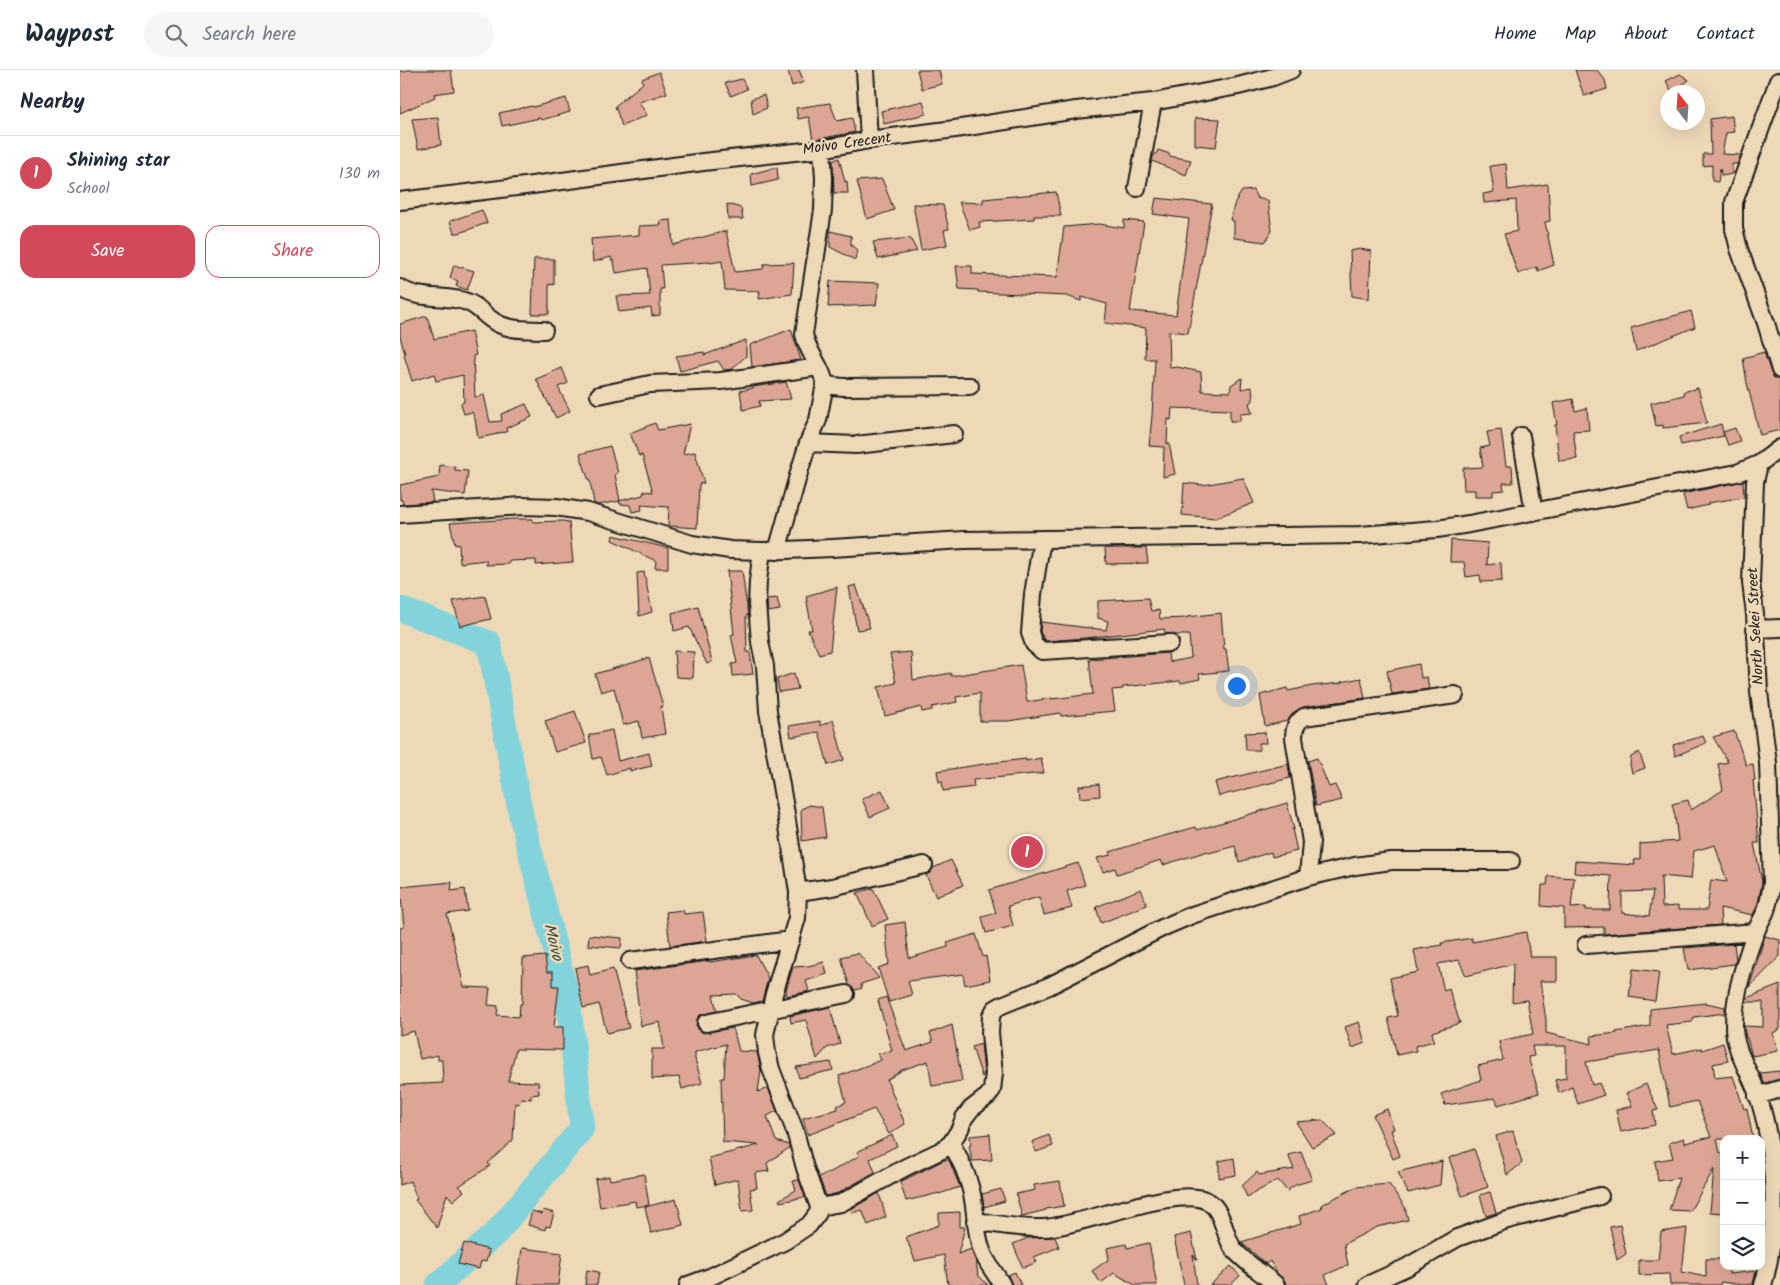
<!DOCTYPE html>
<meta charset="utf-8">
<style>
body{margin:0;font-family:Kalam,sans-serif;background:#f6f6f7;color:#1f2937}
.controls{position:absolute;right:15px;bottom:15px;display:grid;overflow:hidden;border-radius:10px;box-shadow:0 5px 20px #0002}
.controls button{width:45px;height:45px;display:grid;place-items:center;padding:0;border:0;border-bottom:1px solid #e0e1e3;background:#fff;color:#1f2937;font:25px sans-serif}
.compass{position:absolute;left:1260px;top:15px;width:45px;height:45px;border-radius:50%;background:#fff;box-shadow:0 5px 20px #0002;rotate:343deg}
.you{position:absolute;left:836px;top:615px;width:18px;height:18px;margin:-12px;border:4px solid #fff;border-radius:50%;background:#1a73e8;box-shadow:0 0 0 8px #1a73e833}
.badge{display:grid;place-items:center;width:32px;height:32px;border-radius:50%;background:#d1495b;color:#fff;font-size:16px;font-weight:700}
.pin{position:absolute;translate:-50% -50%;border:2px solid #fff;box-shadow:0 1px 5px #0006}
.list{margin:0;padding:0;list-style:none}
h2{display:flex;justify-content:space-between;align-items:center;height:65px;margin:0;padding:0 20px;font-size:21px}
h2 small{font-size:16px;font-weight:400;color:#747a83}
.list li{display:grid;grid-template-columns:32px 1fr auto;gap:15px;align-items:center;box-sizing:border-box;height:75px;padding:0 20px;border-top:1px solid #e0e1e3}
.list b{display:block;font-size:19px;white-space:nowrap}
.list p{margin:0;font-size:16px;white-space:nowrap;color:#747a83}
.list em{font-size:16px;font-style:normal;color:#747a83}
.actions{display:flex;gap:10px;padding:15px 20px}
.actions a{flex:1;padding:11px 0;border:1px solid #d1495b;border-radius:15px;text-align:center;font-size:18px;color:#d1495b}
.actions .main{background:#d1495b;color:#fff}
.icon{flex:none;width:28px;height:28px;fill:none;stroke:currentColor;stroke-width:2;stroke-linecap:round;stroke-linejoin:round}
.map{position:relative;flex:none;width:1380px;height:1215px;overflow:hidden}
header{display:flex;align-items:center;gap:30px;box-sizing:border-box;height:70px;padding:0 25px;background:#fff;border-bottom:1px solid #e0e1e3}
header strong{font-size:24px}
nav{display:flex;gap:28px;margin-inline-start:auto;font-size:18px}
.search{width:350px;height:45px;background:#f6f6f7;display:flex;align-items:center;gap:12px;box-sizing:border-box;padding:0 18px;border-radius:28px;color:#747a83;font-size:19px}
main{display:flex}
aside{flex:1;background:#fff}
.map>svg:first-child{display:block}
</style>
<header>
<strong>Waypost</strong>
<div class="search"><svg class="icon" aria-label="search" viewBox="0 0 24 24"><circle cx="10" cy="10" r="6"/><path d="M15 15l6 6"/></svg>Search here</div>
<nav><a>Home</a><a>Map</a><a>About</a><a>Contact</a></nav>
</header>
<main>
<aside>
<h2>Nearby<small></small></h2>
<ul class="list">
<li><span class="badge">1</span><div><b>Shining star</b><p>School</p></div><em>130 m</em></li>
</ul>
<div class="actions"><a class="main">Save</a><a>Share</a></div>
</aside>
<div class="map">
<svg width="1380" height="1215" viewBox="0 0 1380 1215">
<rect width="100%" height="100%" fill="#eed9b7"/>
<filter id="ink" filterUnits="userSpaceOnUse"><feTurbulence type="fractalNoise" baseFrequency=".02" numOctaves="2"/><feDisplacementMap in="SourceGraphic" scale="10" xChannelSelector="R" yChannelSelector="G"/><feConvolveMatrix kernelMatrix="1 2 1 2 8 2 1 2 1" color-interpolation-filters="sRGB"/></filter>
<g filter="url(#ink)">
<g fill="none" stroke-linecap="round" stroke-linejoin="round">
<!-- river -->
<path stroke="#82d3dc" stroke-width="25" d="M0,539L89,573L121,746L168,929L182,1058L97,1162L38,1215"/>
</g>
<!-- building -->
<path fill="#dda694" stroke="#1c1c1c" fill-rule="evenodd" d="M6,0H51L54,21L34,24L35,27L0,43V1L5,2Z
M388,0H399L404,12L392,16Z
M517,0H539L542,14L522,19Z
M1175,0H1197L1205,10L1207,19L1184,26Z
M259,2L267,23L239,32L247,45L222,56L215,36L243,13L242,9Z
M1280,4L1289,10L1272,22L1266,11Z
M342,9L347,19L331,26L325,13Z
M364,25L367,38L353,44L351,29Z
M166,28L170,42L141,50L140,48L102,56L99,43L132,36L133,37Z
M523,31L526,44L484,54L481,41Z
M430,33L437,51L452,48L455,62L413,70L409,47L398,49L396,38Z
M1332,46L1334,62L1326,63L1322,84L1341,85L1337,94H1332V104L1322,106L1320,99L1318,112L1312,111V95L1303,96V84H1311L1310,49Z
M38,47L41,75L18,79L12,49Z
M795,48L820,49L816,77L795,75Z
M758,80L770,84L769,86L791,90L786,105L752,91L754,84H756Z
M439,88L445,112L447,111L448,123H434L433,91Z
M1106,94L1108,120L1148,114L1150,151L1145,152L1154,195L1138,201L1137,197L1118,204L1104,164L1117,161L1116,130L1084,133L1083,124L1094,122L1090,96Z
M377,97L378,110L352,116L351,104Z
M482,109L494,140L467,149L457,111Z
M853,120L857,128L868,131L872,161L865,172L834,168V151L830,150L835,132L842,121Z
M656,122L661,146H634V149L579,152L580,157L570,160L559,132L583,133V129Z
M756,128L812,134L788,263L769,261L770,298L777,297L801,302L802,321L830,322L831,315L842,308L841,319L852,317L853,331L849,333L852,343L840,344V351H830V340L772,338L771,350L768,349L767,374L769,373L775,404L763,407L764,377L749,376L752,346L755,289H745L746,258L705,253L707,234L682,227L681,231L667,226L578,222V220L559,219L556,196H572V204L657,207L664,157L699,154L724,158V150L744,152L730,241L776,245L789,149L753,144Z
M327,134L341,138L343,149H328Z
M513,134L543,135L549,159L544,160L547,175L521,180Z
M82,140L87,153L59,163H54L50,151Z
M271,150L273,175L326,161L335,202L363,199L364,194L394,193L392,224L359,229L360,221L325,220L322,191L310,193V192L261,195L263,219H260V245L252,246L251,238L219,242L216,226L250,225L247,198L216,203L214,191H212L211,187L193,192L191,169L239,165V156L261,155L260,151Z
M430,161L451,166V175L457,180L455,190L430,177Z
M510,168L517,181L478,189L473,172Z
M960,179L971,181L969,229L952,226L950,181Z
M134,189H154V215L149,214V244H132Z
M54,195L74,201L67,220L56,216L58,211L50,208Z
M430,211L479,213L476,235L428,237Z
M1291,241L1295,257L1236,281L1231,258Z
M27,246L34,269L71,261L76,285L73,286L75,327L84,325L90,352L102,351L101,344L126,334L132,347L106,358L107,362L97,363L98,364L78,368L75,349L72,342L64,344L61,333L64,332L63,305L36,311L34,304L12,311L4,285L5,284L0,266V254Z
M391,259L401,290L352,297L350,275Z
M346,270V286L332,299L324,300L318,291L280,301L276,286L304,282V285Z
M1364,282L1371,303L1374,308L1380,310V360L1360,365L1347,313L1343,288Z
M162,298L168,313L158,317L170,341L156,348L136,309Z
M386,312L391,329L359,331L360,336L343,340L340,321L353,318V317Z
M1298,318L1307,353L1263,358V355L1256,356L1251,333L1284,325L1283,322Z
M1173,329L1175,341L1187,338L1189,360L1173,361L1177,389L1159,391L1155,355H1157L1153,333Z
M255,353L258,360L290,354L283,384L295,382L304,413L299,414L297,458L268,456L269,437L241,435L242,440L232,442L230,435L220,434L219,431L243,425L244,421L253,422L242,385L239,386L230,363Z
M1321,354L1324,366L1281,375L1279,367Z
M1335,358L1340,371L1328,375L1323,362Z
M1101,360L1106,396H1112L1113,413H1103L1104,420L1093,421V426H1075V420H1064L1063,398L1083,397L1080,378L1090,376L1087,362Z
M210,376L218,403L215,404L220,431L198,435L194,433L190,411H189L180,384Z
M40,395L55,397V400L68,401L65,425L31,421L33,432L3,434L2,430H0V415L39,407Z
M843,408L854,433L815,448L782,445L784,413L803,415Z
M1343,411L1344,427L1308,433V435L1287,440L1283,424Z
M114,449H133V452L162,451L169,452L173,492L136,495V490L109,491V494L86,495V490L60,493L59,474L55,475L50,453Z
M213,465L268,478V498H255L256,491L212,470Z
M1051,470L1088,473L1087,495L1101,493L1102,511L1081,512L1080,505L1066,507L1064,492H1050Z
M705,478H746L748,493L706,494Z
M327,501H342L348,545L346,546L347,582H350L353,604L333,606L332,594L337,593L331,565L334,564Z
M244,502L252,542L239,546L237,503Z
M456,515L470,558L457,560L449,517Z
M437,517L430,581L419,584L408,560H412L406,526Z
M85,526L91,549L60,556L53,531Z
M377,528L380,540L368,542L367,529Z
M748,528L751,541L759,540L760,549L787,548V547L821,543L824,579H826L829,601L799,604L800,609L781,613L780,611L723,617V619L712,620L715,641L661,646L660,643L608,651H580V623L556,627L557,632L532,637V640L522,642L521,637L485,646L478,617L496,613L490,584L511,582L513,610L551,603V606L621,595L627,632L652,628V629L693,624L689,589L768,583L769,592L791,588L789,565H776L765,563L764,559L685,568L645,571L640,562L641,552L706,560L708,551L698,548V531Z
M298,536L312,592L307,594L289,557L274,561L272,543Z
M274,581L294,582L293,608L276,607Z
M249,588L263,636L261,637L265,664L242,668L239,651L223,655L214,618L201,622L195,604Z
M1019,594L1021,608L1027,607L1029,619L992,624L987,601Z
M394,603L398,619L379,622L377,609Z
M961,608L965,628L903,637L894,642L887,651L865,656L860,625L887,618L888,621L912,616L941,613V612Z
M175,641L186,673L155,682L145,651Z
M433,650L444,690L428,695L419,662L391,667L389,656L420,651V656Z
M212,660L218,691L249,683L252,696L230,701V698L207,705L201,687L193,689L189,665Z
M1334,661L1346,695L1353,694L1355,710H1353L1359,773H1354L1362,812L1358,833L1353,845L1320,838L1321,855L1204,864V857L1164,858V838L1141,836L1142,815H1147L1148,806L1174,808L1171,838L1186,837V840H1210L1211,806L1174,803L1175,791L1235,795L1234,790L1240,789V774L1278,771L1275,746L1272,734L1288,730L1291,740L1323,720L1318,694L1328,692L1313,667ZM1315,775L1327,812L1311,810L1307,840H1278V836L1262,837L1261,806L1291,809L1294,781ZM1253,821L1249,846L1222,843V822Z
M865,662L866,673H859V680H846L845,663Z
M1303,666L1306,673L1275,686L1273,675Z
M1239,682L1245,698L1232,703L1230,695L1231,687Z
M641,688L644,703L573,710L574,717L543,721L542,711L539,712L537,701L591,693L626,689V691Z
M917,688L929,717L935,715L942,730L916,736L908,691Z
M888,694L890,708L819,726L815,712Z
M699,714L700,726L680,728L679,716Z
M482,720L490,738L470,747L462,729Z
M887,733L894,759H892L897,781L872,787L871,782L839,792L835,776L809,783L808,781L763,795L761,790L717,804L715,798L703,802L697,788L711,785L710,782L739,773L796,757L797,760Z
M410,735L422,737L426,767L402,771L401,739Z
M551,790L563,815L536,827L526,805L530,803L533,798Z
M678,793L685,815L667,821L672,838L644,845L639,827L608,836L613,856L586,863L582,847L596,843L589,820Z
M52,812L51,821L65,819L68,841L47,844L64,917L90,918L88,935L98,936L97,945L119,947L120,934H122L123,888L145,886L147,902H153V916H159L154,957H163V980L116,979L108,1011L138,1012L139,1024L131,1025V1029L121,1028L119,1034L115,1033L113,1070L88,1093L90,1096L59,1116L64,1121L53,1131L47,1124L37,1158L15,1130L17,1129L10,1111L0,1115V1015L43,1013L42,990H38V985L20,989L14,961L0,965V858L4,857L0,817Z
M473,818L488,849L472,856L457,823Z
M741,819L747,835L701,853L696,837Z
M283,840L284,844L303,842L307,871L270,876L266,842Z
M505,852L509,888L548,877L547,873L576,864L583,887L586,886L590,910L565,915L563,904L508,911L512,925L489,932L478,898L489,894L485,855Z
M1126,862L1130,887H1157V911H1140L1146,950V963L1192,974L1191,966L1217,963L1216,962L1250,956V939L1306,933L1325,937V943L1294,947L1292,952L1266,955L1273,984L1302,978V980L1323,973L1328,991L1313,994L1315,1008L1333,1006L1344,1039L1347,1038L1353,1069H1317L1320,1083H1324V1143L1310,1142L1314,1099L1290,1141L1269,1140L1279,1108L1258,1111L1255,1091L1273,1088L1269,1073L1284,1068L1285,1073L1311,1067L1297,1031L1270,1037L1259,980L1186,992L1192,1015L1199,1013L1204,1025L1178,1034L1172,1017L1159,1023L1155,1010L1166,1008V976H1132L1134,986L1128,987L1139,1023L1098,1035L1095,1028L1045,1035L1041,1024L1081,1010L1078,996L1103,990L1099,971L1133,964L1127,930L1112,932L1113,894L1066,906L1059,890L1038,894L1044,921L1049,919L1060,953L1032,962L1034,971L1015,976L1016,981L997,985L988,948L998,946L990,908L1018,902L1014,880L1042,875L1041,873L1072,868V872Z
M189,865L222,868L221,878L188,875Z
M1365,866L1380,870V886L1349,918Z
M1334,874L1336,890L1334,894L1288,900L1284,878Z
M458,883L479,908L461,914L462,918L455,920L449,915L441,887Z
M356,885L368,908L362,931L353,933L341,929L336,924L313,925L317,941L300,945L297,949L296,955L299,960L303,963L333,958L339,981L357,982L361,1001L358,1022L368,1018L377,1041L367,1046L376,1071L389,1075V1078L367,1093L369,1101L355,1103L357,1118L350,1119L353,1140L342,1141L338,1109L315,1115L309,1088L359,1075L323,1072L321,1008H324L326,974L295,982V989L302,1013L282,1019L279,1007L252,1009V979H264L260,952L241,956L234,901L309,891L310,892Z
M424,892L427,904L406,911L409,921L387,926L386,920L393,897L408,896Z
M188,895L190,905L213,899L229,958L207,963L199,934L183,938L175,898Z
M1233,899L1259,902L1255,931L1229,927Z
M1380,915V959L1373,963L1378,981L1352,986L1347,968H1346L1344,956L1363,957V932H1346L1347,928Z
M486,927L506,981L533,972L530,963L552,955L562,1011L532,1016L528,991L502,1000L487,1010L505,1054L489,1064L474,1039L408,1065L403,1048L438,1039L437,1036L446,1032L439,1006L481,990L478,984L492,981L478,930Z
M430,937L440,974L427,978L417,989L406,950L391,953L390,946Z
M959,952L965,973L952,978L945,957Z
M581,974L584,1003L582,1007L572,977Z
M431,992L433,1000L399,1008L396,997Z
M1380,1001V1009L1364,1013L1360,1003Z
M1246,1014L1258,1040L1253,1041L1255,1055L1221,1062L1216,1040L1232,1036L1226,1023Z
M987,1039L994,1059L991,1060L1000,1086L993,1089L973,1045Z
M922,1050L937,1065L912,1077L896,1052Z
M1113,1061L1122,1093L1107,1105L1096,1066Z
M590,1064L592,1090L572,1091L569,1076L571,1075L570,1066Z
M492,1065L497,1076L470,1089L475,1102L438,1123L426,1126L419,1107L428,1102L429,1103L459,1086L457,1082Z
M649,1065L653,1076L636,1082L632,1072Z
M1074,1079L1088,1117L1062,1126L1049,1088Z
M901,1082L912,1110L895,1115L887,1121L878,1110L847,1127L842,1116L857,1102L859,1105L894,1099L888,1085Z
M834,1088L836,1105L819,1108V1091Z
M544,1090H549L560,1117L539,1124V1123L506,1131L500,1112Z
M1042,1091L1040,1115L1008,1123L998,1102Z
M244,1104L249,1135L236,1137L235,1131L200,1137L195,1109L209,1106L210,1110Z
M399,1110L405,1127L380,1132L379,1130L396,1120L393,1111Z
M660,1111L664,1136L646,1139V1140L622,1146L616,1124L635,1120L634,1115Z
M989,1114L1005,1137L1008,1150L977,1157L944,1174L948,1195L925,1205L929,1215H886L885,1211L877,1203L870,1191L866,1194L841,1172L901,1154L899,1146L922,1138L921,1135L956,1117Z
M601,1119L605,1131L584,1137L582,1124Z
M1090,1122L1096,1143L1086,1146L1080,1125Z
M479,1123L486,1147L468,1155L462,1140L452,1143L451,1139Z
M276,1129L283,1155L251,1163L245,1137Z
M143,1140L154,1143L150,1157L146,1156L145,1160L128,1155L132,1141L142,1144Z
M560,1142V1157H565L558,1184L571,1179L576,1192L578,1205L588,1215H548L544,1185L515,1191L506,1167L539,1155V1143Z
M1220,1155L1226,1184L1217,1190L1210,1157Z
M1287,1158L1282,1202L1306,1207V1189H1324V1196H1329V1204L1356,1201L1353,1214L1343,1215L1321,1212L1320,1215H1270L1269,1204L1239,1205V1190H1258L1261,1162Z
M791,1163L797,1190L793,1185L797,1215H784L774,1167Z
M655,1167L659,1177L634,1187L637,1192L623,1198L613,1174L628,1168Z
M64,1173L89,1180L86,1192L81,1191L79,1199L58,1194Z
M749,1173L757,1215H735L714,1203L701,1213L692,1201L709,1189L707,1178L726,1174L727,1178Z
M122,1178L162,1183L158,1215H117Z
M831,1196L840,1206L830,1215H810Z
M187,1200L199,1202L197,1215H185Z
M615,1202L621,1215H612L608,1205Z"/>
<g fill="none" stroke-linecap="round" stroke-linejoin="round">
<defs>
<path id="street" d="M465,0L469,70
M1378,11L1334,132V159L1339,179L1366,253L1380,300
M737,118L753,32
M0,131L125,116L303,92L422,79L469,70L555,59L676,40L753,32L838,16L873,7L891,0
M0,218C18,230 43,225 64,231C76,234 82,243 92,250C107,261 126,259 144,260
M425,314L433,316L444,317L570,316
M199,325L250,314L321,311L419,297
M1121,366L1134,442
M408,373L456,375L554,364
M1359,394L1355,412L1351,513L1355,544L1359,622L1368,693L1372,813C1370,823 1369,834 1365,843C1361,850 1358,856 1355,864C1344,893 1334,925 1334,956C1334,979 1348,999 1356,1020C1376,1076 1380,1158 1363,1215
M0,444L123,436L156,437L188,442L292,474L330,480L362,481L432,478L564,470L960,465L1037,459L1069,454L1337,403L1359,394L1380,378
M642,469L633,524L630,563L634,574L642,581L770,573
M377,481L398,406L408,373L418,350L425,314C422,296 407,282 404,264L423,140L424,108L422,79
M1355,559L1380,558
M908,807L911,772L894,668C894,658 896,653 904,647L1055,625
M398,822L432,817L524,795
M1186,875L1356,862
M230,891L391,870
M306,953L446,924
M1357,1026L1380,1019
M551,1073C559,1087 567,1103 571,1120C576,1139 575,1159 581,1178C585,1192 595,1202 602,1215
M419,1137L441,1133L506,1097L542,1080L551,1073L560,1059L564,1048L571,1039L588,1026L592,1020L594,1003L590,963L591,946L595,939L602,935L649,916L764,857L792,845L908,807L955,796L991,791H1111
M575,1151C597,1154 621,1159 643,1158C680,1157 781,1113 809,1132C823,1141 824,1165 833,1178C839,1188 866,1206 876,1215
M288,1215L310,1207L385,1171L409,1155L418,1143L419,1137L405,1098L395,1061L371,999L367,983L365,965L374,924L397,848L398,822L386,744L368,641L365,596L360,572L357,534L358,511L362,481
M967,1215L1007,1197L1057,1168L1104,1151L1200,1126"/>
</defs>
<!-- street casing -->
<use href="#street" stroke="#1c1c1c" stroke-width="20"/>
<!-- street -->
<use href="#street" stroke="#eed9b7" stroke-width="16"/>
</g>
</g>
<g text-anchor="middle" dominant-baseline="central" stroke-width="5" stroke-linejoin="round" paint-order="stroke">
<!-- street labels -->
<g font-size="15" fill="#1c1c1c" stroke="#eed9b7">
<text transform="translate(447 74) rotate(-8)">Moivo Crecent</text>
<text transform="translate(1356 556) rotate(-93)">North Sekei Street</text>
</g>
<!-- water labels -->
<g font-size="16" font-style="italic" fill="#364a4c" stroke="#eed9b7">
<text transform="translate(153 872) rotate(76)">Moivo</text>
</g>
</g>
</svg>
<div class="controls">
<button>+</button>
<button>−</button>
<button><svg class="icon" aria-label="layers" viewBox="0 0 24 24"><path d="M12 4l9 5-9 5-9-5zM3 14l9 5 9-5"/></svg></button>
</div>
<svg class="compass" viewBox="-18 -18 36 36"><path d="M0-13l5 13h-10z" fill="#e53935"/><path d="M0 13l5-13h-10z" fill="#747a83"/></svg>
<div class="you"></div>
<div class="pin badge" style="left:627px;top:782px">1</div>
</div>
</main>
